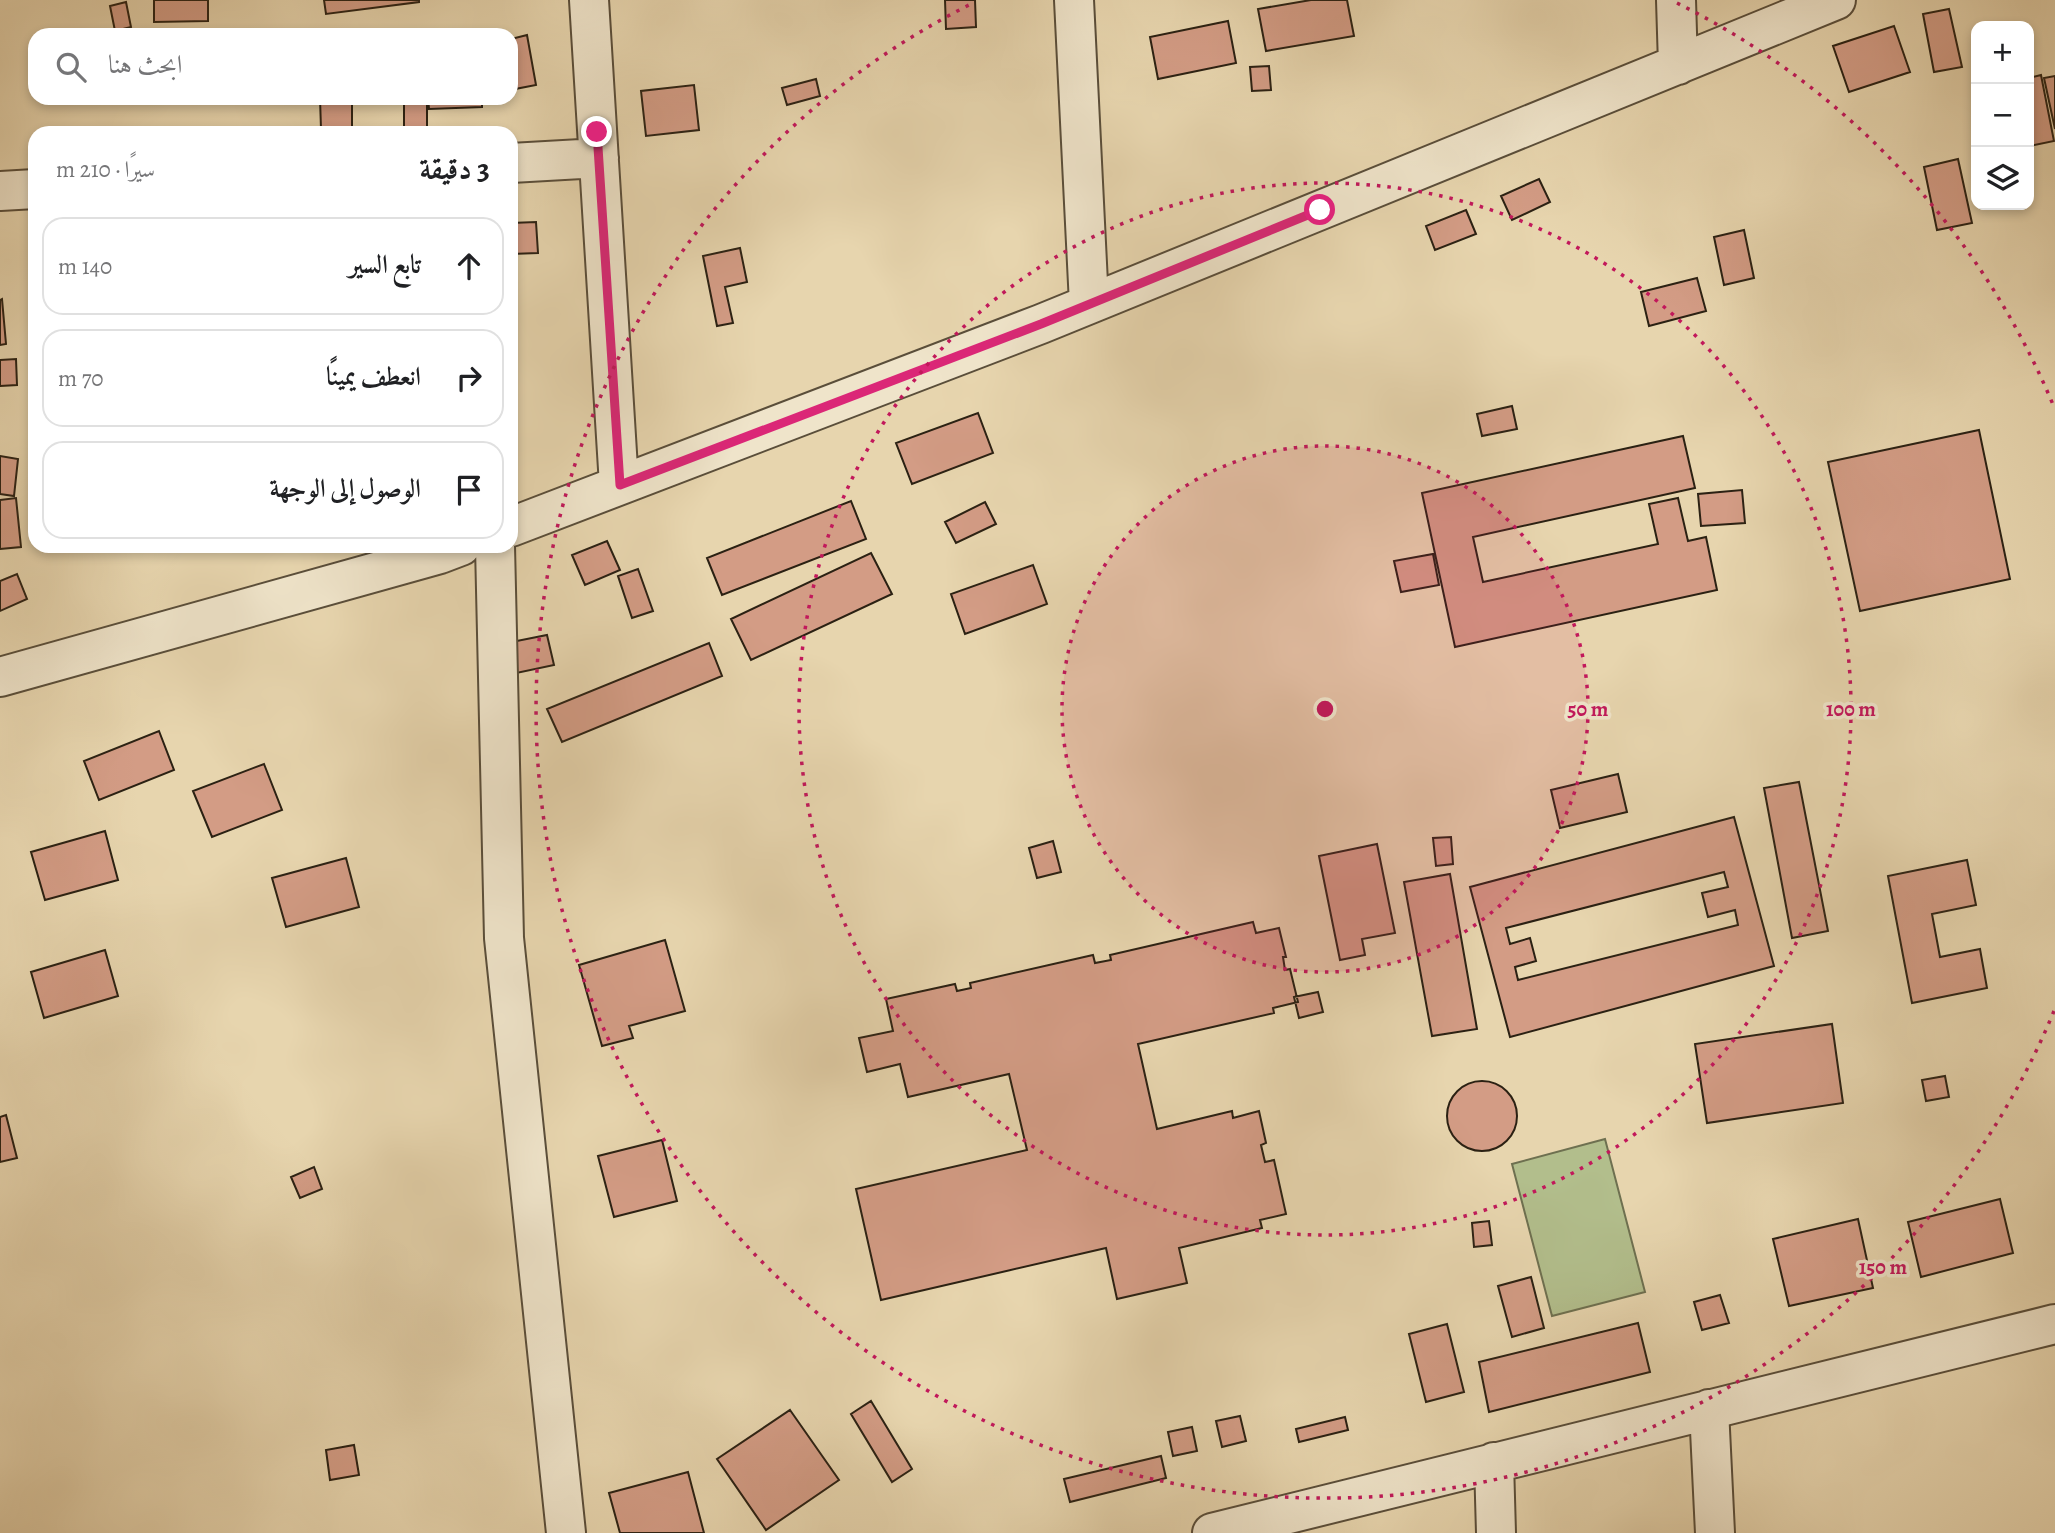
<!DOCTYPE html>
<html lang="ar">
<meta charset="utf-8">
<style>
body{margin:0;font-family:Alegreya,Amiri,serif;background:#f6f6f6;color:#202124;direction:rtl}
.controls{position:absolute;right:21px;top:21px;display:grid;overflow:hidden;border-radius:14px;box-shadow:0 4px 10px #0003}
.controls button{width:63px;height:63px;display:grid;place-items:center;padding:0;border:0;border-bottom:2px solid #e0e0e0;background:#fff;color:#202124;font:35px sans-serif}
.stop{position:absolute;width:21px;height:21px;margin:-16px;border:5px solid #db2777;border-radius:50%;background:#fff}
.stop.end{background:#db2777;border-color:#fff;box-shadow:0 2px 7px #0008}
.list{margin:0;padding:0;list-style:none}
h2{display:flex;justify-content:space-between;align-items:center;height:91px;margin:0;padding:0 28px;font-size:30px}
h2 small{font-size:23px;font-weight:400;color:#757577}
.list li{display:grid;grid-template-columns:46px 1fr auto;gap:21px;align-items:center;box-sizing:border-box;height:98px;margin:0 14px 14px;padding:0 14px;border:2px solid #e0e0e0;border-radius:21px}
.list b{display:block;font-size:26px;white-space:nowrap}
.list em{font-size:23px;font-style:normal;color:#757577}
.icon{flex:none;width:38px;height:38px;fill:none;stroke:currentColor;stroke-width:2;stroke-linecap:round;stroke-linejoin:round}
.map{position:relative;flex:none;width:2055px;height:1533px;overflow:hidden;direction:ltr}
.search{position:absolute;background:#fff;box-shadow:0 4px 10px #0003;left:28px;top:28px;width:490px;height:77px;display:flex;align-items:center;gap:18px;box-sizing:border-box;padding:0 24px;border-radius:21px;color:#757577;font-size:26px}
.panel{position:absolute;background:#fff;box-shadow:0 4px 10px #0003;left:28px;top:126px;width:490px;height:427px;border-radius:21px;direction:rtl}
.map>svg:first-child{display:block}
</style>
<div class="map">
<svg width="2055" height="1533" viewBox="0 0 2055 1533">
<rect width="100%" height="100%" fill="#e7d5ae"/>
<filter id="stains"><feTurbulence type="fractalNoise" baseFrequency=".00286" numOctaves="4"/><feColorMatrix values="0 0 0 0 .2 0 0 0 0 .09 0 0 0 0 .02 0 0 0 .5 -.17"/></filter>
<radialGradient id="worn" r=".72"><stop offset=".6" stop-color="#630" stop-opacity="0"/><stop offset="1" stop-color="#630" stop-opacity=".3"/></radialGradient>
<!-- green -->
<path fill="#b2be8c" stroke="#6e7050" stroke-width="2" d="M1605,1139L1645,1292L1552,1316L1512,1164Z"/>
<!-- building -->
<path fill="#d39c85" stroke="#2b2113" stroke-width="2" fill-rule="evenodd" d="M154,0H208V21L154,22Z
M324,0H419V2L326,14Z
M945,0H975L976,27L946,29Z
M1311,0H1347L1354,36L1266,51L1258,9Z
M126,2L131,27L115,31L110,6Z
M1949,9L1962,67L1934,72L1923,14Z
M1228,21L1236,63L1158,79L1150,37Z
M1894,26L1910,72L1849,92L1833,46Z
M527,35L536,85L515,89L511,68V39Z
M1269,66L1271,90L1252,91L1250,67Z
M2041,75L2054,141L2029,146V78Z
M2055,76V129L2044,78Z
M816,79L820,96L787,105L782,88Z
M694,85L699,130L646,136L641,91Z
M320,98H352V128L321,129Z
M404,98H427V128H404Z
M428,98H482V107L429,109Z
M1958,159L1972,223L1937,230L1924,167Z
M1539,179L1550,202L1512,220L1501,196Z
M1466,210L1476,234L1435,250L1426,226Z
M536,222L538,253L511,254V223Z
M1744,230L1754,278L1724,285L1714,237Z
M740,248L747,282L725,287L733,323L717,326L703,256Z
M1697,278L1706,311L1649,326L1641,292Z
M2,299L6,344L0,345V300Z
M16,359L17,385L0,386V360Z
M1512,406L1517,429L1482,436L1477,414Z
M978,413L993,453L912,484L896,443Z
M1979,430L2010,579L1860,611L1828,462Z
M1683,436L1695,488L1473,537L1483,582L1658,544L1649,504L1678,498L1688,541L1706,537L1717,590L1455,647L1422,493Z
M0,456L18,459L14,496L0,494Z
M1742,490L1745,523L1701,526L1698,494Z
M16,498L21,547L0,549V500Z
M851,501L866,539L722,595L707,558Z
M985,502L996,524L956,543L945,522Z
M607,541L620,570L585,585L572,555Z
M871,553L892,594L751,660L731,619Z
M1433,554L1439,585L1401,592L1394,561Z
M1033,565L1047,604L965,634L951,594Z
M638,569L653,611L632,618L618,576Z
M17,574L27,599L0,611V581Z
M547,635L554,665L488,679L481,648Z
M709,643L722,676L562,742L547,709Z
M159,731L174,770L99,800L84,761Z
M264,764L282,810L212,837L193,791Z
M1618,774L1627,812L1560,828L1551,790Z
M1799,782L1828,931L1792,938L1764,788Z
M1734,817L1774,966L1510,1037L1470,887ZM1724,872L1728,887L1702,893L1708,917L1735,910L1738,925L1518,980L1515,967L1536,961L1530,938L1510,944L1506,928Z
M105,831L118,880L45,900L31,852Z
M1451,837L1453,864L1436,866L1433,838Z
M1053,841L1061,872L1037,878L1029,848Z
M1377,844L1395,933L1362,939L1365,955L1340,960L1319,856Z
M346,858L359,907L286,927L272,878Z
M1967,860L1976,905L1932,914L1940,957L1980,949L1987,988L1912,1003L1888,876Z
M1450,874L1477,1029L1432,1036L1404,882Z
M1253,922L1256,933L1279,928L1286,957H1283L1285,970L1290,969L1298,1002L1273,1008L1274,1013L1138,1044L1157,1129L1232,1111L1233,1118L1259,1111L1266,1143L1261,1145L1265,1162L1274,1160L1286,1214L1260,1220L1262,1228L1179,1248L1187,1283L1117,1299L1106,1248L881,1300L856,1189L1027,1150L1009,1074L908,1097L900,1064L867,1072L859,1038L893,1031L886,999L955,984L957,991L971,988L970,983L1093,955L1095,963L1111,960L1110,955Z
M665,940L685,1011L629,1026L633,1038L602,1046L579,965Z
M105,950L118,996L44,1018L31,972Z
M1318,992L1323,1012L1299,1018L1294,997Z
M1832,1024L1843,1103L1707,1123L1695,1044Z
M1945,1076L1949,1097L1926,1101L1922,1080Z
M1447 1116a35 35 0 1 1 70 0a35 35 0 1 1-70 0Z
M6,1115L17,1158L0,1162V1117Z
M662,1140L677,1201L614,1217L598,1156Z
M314,1167L322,1189L300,1198L291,1177Z
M2000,1199L2013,1253L1921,1277L1908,1222Z
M1858,1219L1873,1288L1789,1306L1773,1239Z
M1489,1221L1492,1245L1474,1247L1472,1223Z
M1531,1277L1544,1328L1512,1337L1498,1286Z
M1720,1295L1729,1323L1702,1330L1694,1302Z
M1638,1323L1650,1372L1489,1412L1479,1362Z
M1447,1324L1464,1392L1426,1402L1409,1334Z
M871,1401L912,1469L892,1482L851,1414Z
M790,1410L839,1480L766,1530L717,1459Z
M1240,1416L1246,1441L1222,1447L1216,1421Z
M1345,1417L1348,1430L1299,1442L1296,1429Z
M1192,1427L1197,1451L1173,1456L1168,1432Z
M354,1445L359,1475L330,1480L326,1450Z
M1161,1456L1166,1478L1070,1502L1064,1479Z
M688,1472L704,1533H620L609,1493Z"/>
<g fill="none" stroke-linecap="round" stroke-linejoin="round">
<defs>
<path id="street" d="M589,0L619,485
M1074,0L1089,304
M1676,0L1678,65
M511,163L599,158
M0,191L35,189
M511,527L1041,324L1836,0
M495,546L504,938L566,1533
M0,677L440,554L461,546
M1709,1409L1715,1533
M1494,1462L1496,1533
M1212,1533L2055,1324"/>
</defs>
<!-- street casing -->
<use href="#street" stroke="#5a4e3a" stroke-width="42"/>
<!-- street -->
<use href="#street" stroke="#efe4ca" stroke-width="38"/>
</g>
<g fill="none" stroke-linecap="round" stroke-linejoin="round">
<!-- route -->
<path stroke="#db2777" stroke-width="9" d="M597,132L620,485L1041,324L1320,210"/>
</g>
<!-- distance rings -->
<circle cx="1325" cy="709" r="263" fill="#c2185b" fill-opacity=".12"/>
<g fill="none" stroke="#c2185b" stroke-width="3.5" stroke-dasharray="3.5 7">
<circle cx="1325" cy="709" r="263"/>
<circle cx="1325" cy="709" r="526"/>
<path d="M2054 1011A789 789 0 1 1 973 3M1677 3A789 789 0 0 1 2054 407"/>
</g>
<circle cx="1325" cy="709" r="10" fill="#c2185b" stroke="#efe4ca" stroke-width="3.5"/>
<g font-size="21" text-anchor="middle" font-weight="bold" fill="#c2185b" stroke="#efe4ca" stroke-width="7" stroke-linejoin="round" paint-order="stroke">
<text x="1588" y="716">50 m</text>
<text x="1851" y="716">100 m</text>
<text x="1883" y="1274">150 m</text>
</g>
<rect width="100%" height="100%" filter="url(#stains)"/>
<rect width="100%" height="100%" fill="url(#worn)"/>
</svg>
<div class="controls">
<button>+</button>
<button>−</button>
<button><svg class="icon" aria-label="layers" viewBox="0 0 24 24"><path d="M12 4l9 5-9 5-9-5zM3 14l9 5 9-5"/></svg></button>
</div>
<div class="stop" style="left:1320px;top:210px"></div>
<div class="stop end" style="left:597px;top:132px"></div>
<div class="search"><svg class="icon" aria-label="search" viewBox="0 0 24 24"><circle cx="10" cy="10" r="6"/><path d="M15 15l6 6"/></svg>ابحث هنا</div>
<section class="panel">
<h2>3 دقيقة<small>سيرًا · 210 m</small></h2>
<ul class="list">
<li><svg class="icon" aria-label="ahead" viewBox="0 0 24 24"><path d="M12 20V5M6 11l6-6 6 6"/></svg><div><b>تابع السير</b></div><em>140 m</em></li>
<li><svg class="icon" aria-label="right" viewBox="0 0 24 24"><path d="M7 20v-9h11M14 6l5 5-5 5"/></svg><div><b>انعطف يمينًا</b></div><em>70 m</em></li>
<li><svg class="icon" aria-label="arrive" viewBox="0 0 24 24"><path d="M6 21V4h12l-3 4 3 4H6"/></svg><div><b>الوصول إلى الوجهة</b></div></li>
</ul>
</section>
</div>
